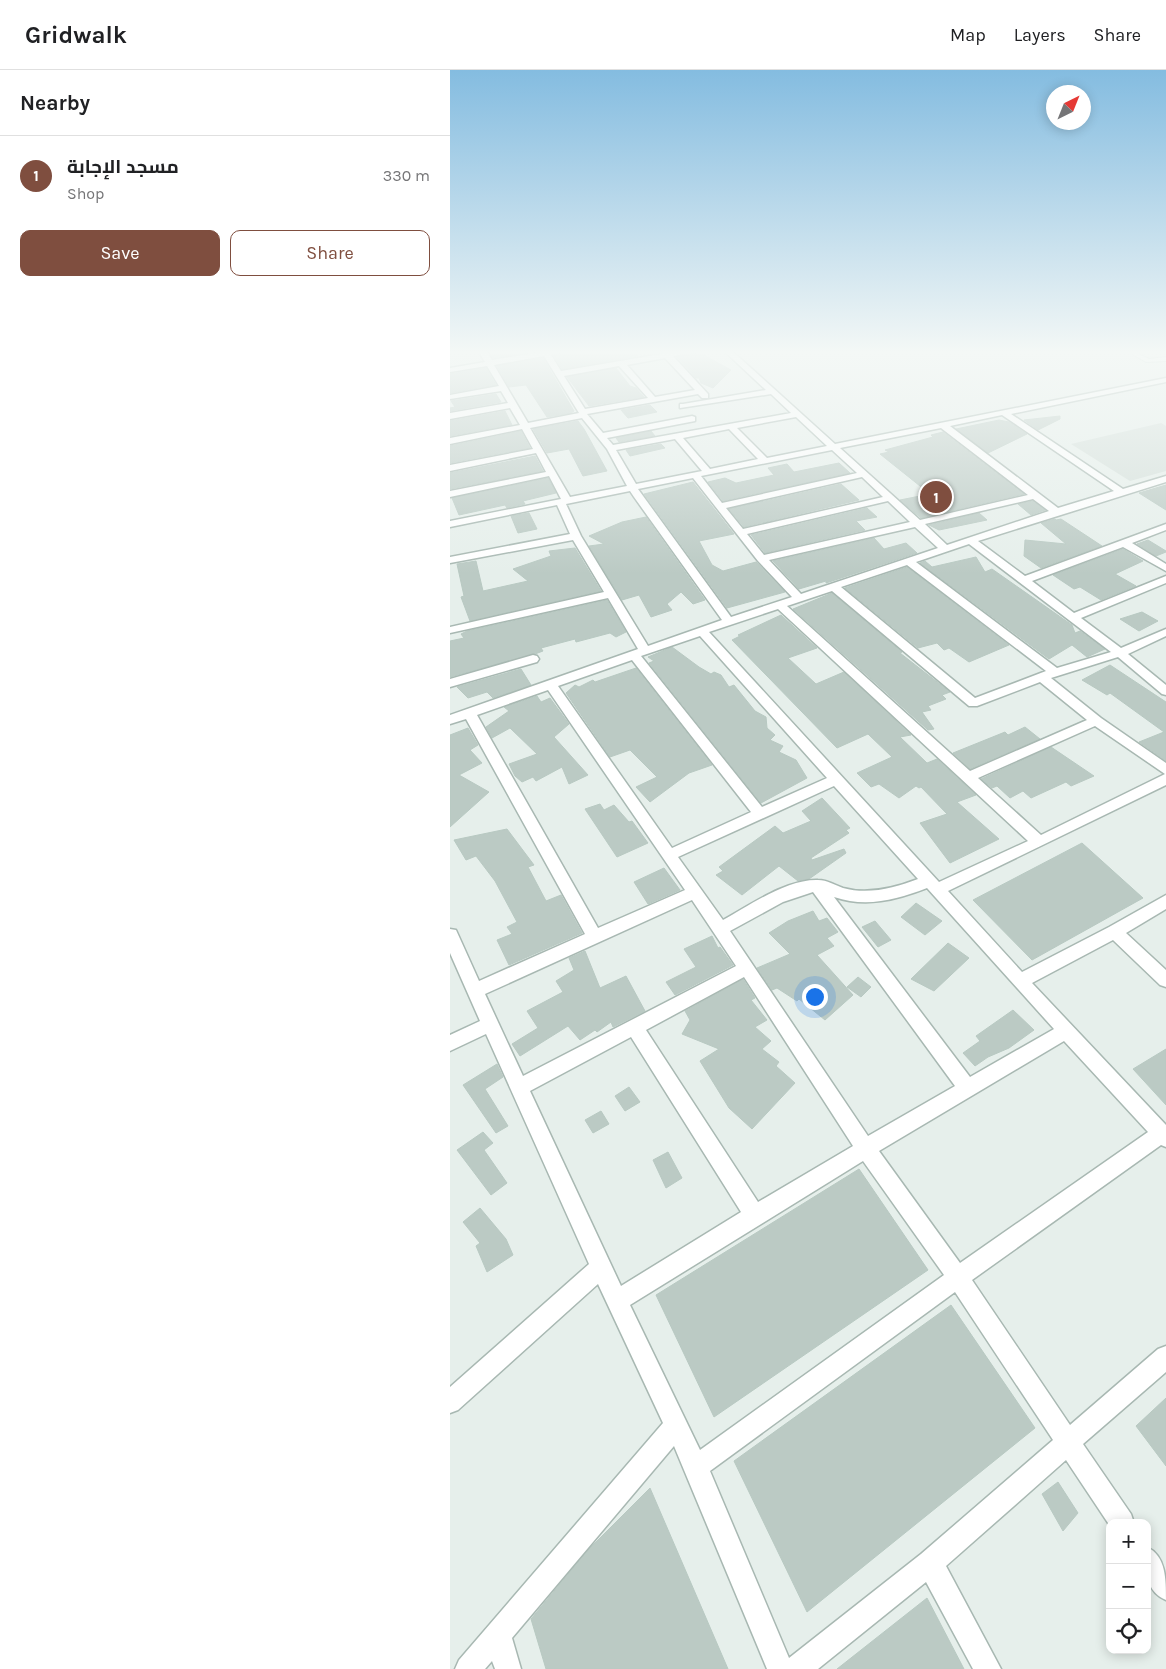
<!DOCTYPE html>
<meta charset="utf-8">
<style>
body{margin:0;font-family:Karla,Cairo,sans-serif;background:#f2f2f2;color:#202124}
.controls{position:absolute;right:15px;bottom:15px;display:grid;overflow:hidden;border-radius:10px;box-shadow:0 2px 12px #0003}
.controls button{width:45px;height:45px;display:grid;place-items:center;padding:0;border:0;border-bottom:1px solid #e0e0e0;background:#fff;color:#202124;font:25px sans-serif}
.compass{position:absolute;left:596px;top:15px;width:45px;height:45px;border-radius:50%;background:#fff;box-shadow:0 2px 12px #0003;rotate:43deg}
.you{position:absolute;left:364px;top:926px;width:18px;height:18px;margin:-12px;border:4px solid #fff;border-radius:50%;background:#1a73e8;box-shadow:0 0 0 8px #1a73e833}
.badge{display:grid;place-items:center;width:32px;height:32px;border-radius:50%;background:#7f4e3f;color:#fff;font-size:16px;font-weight:700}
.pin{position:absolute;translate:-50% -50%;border:2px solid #fff;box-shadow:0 1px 5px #0006}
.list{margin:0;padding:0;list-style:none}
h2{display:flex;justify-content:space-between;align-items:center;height:65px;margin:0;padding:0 20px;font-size:21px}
h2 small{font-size:16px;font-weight:400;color:#757577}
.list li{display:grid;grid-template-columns:32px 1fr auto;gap:15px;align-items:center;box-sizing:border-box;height:80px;padding:0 20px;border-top:1px solid #e0e0e0}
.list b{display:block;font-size:19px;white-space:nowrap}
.list p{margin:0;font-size:16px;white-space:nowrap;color:#757577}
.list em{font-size:16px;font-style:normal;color:#757577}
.actions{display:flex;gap:10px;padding:15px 20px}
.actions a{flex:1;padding:11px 0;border:1px solid #7f4e3f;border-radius:10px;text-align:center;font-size:18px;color:#7f4e3f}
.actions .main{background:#7f4e3f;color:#fff}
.icon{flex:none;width:28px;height:28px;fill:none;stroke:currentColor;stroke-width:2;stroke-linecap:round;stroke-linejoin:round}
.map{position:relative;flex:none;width:716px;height:1599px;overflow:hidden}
header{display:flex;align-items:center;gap:30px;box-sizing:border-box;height:70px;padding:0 25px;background:#fff;border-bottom:1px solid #e0e0e0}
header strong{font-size:24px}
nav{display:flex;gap:28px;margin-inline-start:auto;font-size:18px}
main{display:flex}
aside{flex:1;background:#fff}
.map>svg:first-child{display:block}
</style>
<header>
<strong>Gridwalk</strong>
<nav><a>Map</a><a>Layers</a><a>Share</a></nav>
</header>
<main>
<aside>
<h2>Nearby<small></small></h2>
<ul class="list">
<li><span class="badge">1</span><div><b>مسجد الإجابة</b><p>Shop</p></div><em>330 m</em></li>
</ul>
<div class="actions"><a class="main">Save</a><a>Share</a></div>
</aside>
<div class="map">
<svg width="716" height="1599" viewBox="0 0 716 1599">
<rect width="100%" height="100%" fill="#e6efeb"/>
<!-- built -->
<path fill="#d4dfda" d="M711,353L716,356V401L680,411L621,374Z"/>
<!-- building -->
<path fill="#bbcac4" stroke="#b8c9c2" d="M38,280H84L85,281L43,288Z
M142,280H187L188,286L112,299L104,286Z
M250,283L281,300L263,318L251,313L249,308H246L227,287Z
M93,288L124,341L121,343L97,347L76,315L59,317L47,296Z
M36,298L46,315L0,323V304Z
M166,298L180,316L186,318L194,327L139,336L117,307Z
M46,324L51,332L0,341V338L5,337L1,331Z
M200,335L207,342L178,348L171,340Z
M55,341L62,355L0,366V351Z
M610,346V349L588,360L574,350Z
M549,350L559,352L577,364L538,383L506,359Z
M128,351L134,359L157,401L133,406L119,379L97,383L83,359Z
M71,361L80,378L0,393V376Z
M201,361L205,366L169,372L166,368Z
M493,362L574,424L471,448L450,430L480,424L430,384L439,382L435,380L483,367L481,365Z
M211,374L215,378L180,386L176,380Z
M85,386L93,401L0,419V403Z
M389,393L400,403L273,431L258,412L275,408L286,413L324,405L318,398L337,394L344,402Z
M98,408L106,423L73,431L75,434L57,438L55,435L9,445L2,428Z
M243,412L284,464L249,471L262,495L273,501L306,492L335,522L277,538L194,424Z
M391,414L409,430L294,457L279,439Z
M716,415V440L689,423Z
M583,431L595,440L581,445L568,434Z
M417,438L427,447L406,451L415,460L315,483L301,465Z
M79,443L87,459L68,463L61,446Z
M529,443L537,450L489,460L479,455Z
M196,447L255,530L243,534L231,522L217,534L222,540L201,547L189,525L172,530L139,476L154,474L139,466L172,452Z
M605,449L606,450L611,449L652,476L591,498L574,486L575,470L616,474L591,453Z
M424,468L434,479L456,473L467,483L376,513V511L349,519L323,491Z
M698,470L716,481V482L706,486L687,474Z
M125,478L151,521L20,551L11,527L14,526L7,494L26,491L33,521L78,511L63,499L101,486L99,481Z
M673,479L693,491L665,504L686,516L651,530L630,517L624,519L603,505Z
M526,487L535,502L542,499L622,555L625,563L630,561L655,579L637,587L622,575L599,589L470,493L475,491L482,497Z
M457,497L559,575L519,592L499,578L494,580L487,573L468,578L395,518Z
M382,523L452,582L450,583L500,622L492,625L496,629L478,636L481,640L472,642L484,659L478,660L343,539Z
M157,530L176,562L166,567L160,563L126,572L125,569L91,578L93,581L85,584L0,607V571L14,568L11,564L17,561Z
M692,542L708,551L689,561L670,549Z
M331,545L367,578L338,588L366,614L394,602L461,665L450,667L477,693L487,689L526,725L507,732L549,769L500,793L470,753L497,744L471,717L469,718L466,716L449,728L429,714L421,717L407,703L442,687L418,664L387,678L282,570L290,566L288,565Z
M222,577L249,597L261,604L264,602L271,605L279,617L284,615L305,641L316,647L317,658L325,665L320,670L333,676L329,682L346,690L357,708L311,733L199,593L204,591L198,587Z
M660,595L716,632V691L689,672L714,662L660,623L657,625L632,610Z
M186,598L262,695L239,703L200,732L186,717L207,707L180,680L160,687L116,623L125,615L129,617L143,610L145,612Z
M71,599L81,615L43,628L37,622L18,628L7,617Z
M87,626L91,632L100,628L119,654L104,667L138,705L119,714L112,697L86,711L83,707L72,712L65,706L59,694L87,684L60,658L42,668L36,657L59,641L54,637Z
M575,657L590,669L520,699L503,683L555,662L558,665Z
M18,658L28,675L20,680L32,693L9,705L39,722L0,757V665Z
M601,677L644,706L621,716L616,712L581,728L573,721L560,728L547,716L542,718L531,709Z
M372,728L400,758L396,760L399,763L361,788L362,790L394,779L396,783L359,809L348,811L329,796L292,825L266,805L273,801L269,797L325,756L333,763L361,751L352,741Z
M150,734L154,740L164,735L179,752L182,751L198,773L167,787L135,739Z
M57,759L84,795L78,797L96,831L111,825L132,863L59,895L47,870L62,864L57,857L67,852L45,811L26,786L16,790L4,770Z
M632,773L693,828L582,890L523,830Z
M214,798L230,820L198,834L184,812Z
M466,833L492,851L475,865L451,847Z
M363,841L369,851L377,848L388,862L377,868L384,876L367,885L403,925L375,950L349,929L347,931L327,918L322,920L307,898L340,884L319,863L338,851Z
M425,851L441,870L428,877L412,857Z
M262,866L268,878L270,877L283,895L225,925L216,912L246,897L234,879Z
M498,873L519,888L484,921L461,909Z
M135,881L150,918L176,906L195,941L163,957L161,952L147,962L145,960L130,970L118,956L70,986L62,974L88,958L77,941L113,922L106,911L124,900L119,888Z
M408,907L421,917L411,927L397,917Z
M293,909L305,928L301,930L317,950L305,957L321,971L312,979L329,992L326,996L345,1013L302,1059L279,1038L250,991L269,979L232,964L240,950L235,941Z
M563,940L584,960L559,978L538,987L525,996L513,983L530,971L526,966Z
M716,979V1035L683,999Z
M47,994L53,1007L35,1019L58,1056L46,1063L13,1015Z
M179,1017L190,1032L175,1041L165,1026Z
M151,1041L159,1054L143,1063L135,1050Z
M33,1062L43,1073L34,1080L57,1113L41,1125L7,1080Z
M218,1082L232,1108L216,1118L203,1090Z
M409,1099L478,1200L264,1347L206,1225Z
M30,1138L56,1169L63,1185L37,1202L26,1176L30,1173L13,1152Z
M501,1235L585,1358L357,1542L284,1391Z
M716,1328V1396L686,1356Z
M608,1412L628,1443L613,1461L592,1424Z
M200,1418L278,1599H96L81,1549L138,1480Z
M477,1528L514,1599H387Z"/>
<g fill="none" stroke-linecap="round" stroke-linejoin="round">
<defs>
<path id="service" d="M675,280H680L699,289L716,287V291L696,292Z"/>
<path id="minor" d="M28,280H36L42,290L91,282L90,280H118L101,285L111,301L235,280H251L247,282L223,286L258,324V328H252L248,324L137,344L153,363L242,346L245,347V351L157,368L163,375L341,343L321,324L230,338V334H233L316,320L273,280H281L385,374L716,308V312L561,344L673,419L716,406V412L528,471L575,506L716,454V460L682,473L716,494V501L673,477L582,511L624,543L716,506V513L631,548L671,578L716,559V566L678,584L716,615V625L712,624L668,587L601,608L651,648L716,693V715L498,821L572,902L659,857L716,825V839L676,863L716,900V917L710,915L663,870L582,913L716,1055V1077L711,1075L522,1210L620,1355L708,1279L716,1276V1302L633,1374L681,1444L684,1453H660V1456L616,1390L496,1496L551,1599H523L476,1512L368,1599H317L224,1376L62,1568L71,1599H45L42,1591L35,1599H5L9,1590L213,1353L148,1214L8,1340L0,1343V1317L139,1194L36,964L0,981V965L30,951L0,883V859L6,860L29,911L135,864L16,649L0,654V645L188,579L158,528L0,563V557L154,522L123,470L0,493V487L120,464L107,435L0,457V451L111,429L99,406L0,427V421L96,402L86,383L0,401V395L83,379L72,359L0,374V368L70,355L60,338L0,349V343L58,333L51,321L0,329V325L49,316L37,296L0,302V298L35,292ZM94,286L129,343L78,353L44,295ZM215,288L245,320L205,327L177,295ZM169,296L198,328L135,339L114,306ZM552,345L664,421L608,438L500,356ZM346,347L377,376L317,388L287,358ZM132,348L157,379L177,416L120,427L80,358ZM491,358L578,425L470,450L390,378ZM279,359L308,389L260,399L233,368ZM225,369L252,401L186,414L166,380ZM382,380L407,403L272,433L251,406ZM412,407L433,427L293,459L276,438ZM243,408L308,491L342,527L281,547L188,419ZM180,421L184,427L272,550L198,576L131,466L116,434ZM583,429L599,441L497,475L475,454ZM438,431L460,452L314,485L297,464ZM465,457L488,478L351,524L319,490ZM519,474L661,582L607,598L466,492ZM457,495L596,601L525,628L391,517ZM382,521L519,636H527L590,612L637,650L520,701L337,536ZM328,539L578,771L489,812L259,562ZM250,566L377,708L312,737L191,586ZM182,590L301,742L222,778L108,616ZM98,620L235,820L148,858L27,645ZM645,656L715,704L591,765L528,708ZM384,716L468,809C445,818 418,825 393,818C385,815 377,810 368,810C336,809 299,836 273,850L228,787ZM477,818L604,959L520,1007L384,827C416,838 446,830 477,818ZM363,822L505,1016L418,1066L280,861L333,832ZM242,830L286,896L73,1006L35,924ZM294,907L403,1076L308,1132L196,960ZM181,967L291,1142L171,1216L80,1021ZM614,971L698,1062L510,1193L429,1081ZM413,1091L494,1205L250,1380L180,1235ZM505,1222L603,1370L471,1484L339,1588L260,1401Z
M83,585L87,586L89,589L87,592L0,617V609Z
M697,1477C716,1486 716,1509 716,1530C693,1520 697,1498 697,1477Z"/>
</defs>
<!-- service casing -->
<use href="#service" stroke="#a8b8b2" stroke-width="2"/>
<!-- minor casing -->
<use href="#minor" stroke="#a8b8b2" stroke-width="3"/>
<!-- service -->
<use href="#service" fill="#fff" fill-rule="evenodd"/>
<!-- minor -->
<use href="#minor" fill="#fff" fill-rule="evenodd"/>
</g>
<!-- sky -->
<linearGradient id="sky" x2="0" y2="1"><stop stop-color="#84bce0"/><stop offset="0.56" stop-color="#f4f8f6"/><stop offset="1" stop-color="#f4f8f6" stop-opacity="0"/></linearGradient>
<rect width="716" height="504" fill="url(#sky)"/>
</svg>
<div class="controls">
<button>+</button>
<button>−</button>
<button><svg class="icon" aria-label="locate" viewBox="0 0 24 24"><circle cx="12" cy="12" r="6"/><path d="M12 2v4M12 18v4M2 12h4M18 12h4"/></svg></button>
</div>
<svg class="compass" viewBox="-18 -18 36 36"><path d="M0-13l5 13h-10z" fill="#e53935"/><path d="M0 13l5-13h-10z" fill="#757577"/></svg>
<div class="you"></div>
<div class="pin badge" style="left:486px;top:427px">1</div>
</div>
</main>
